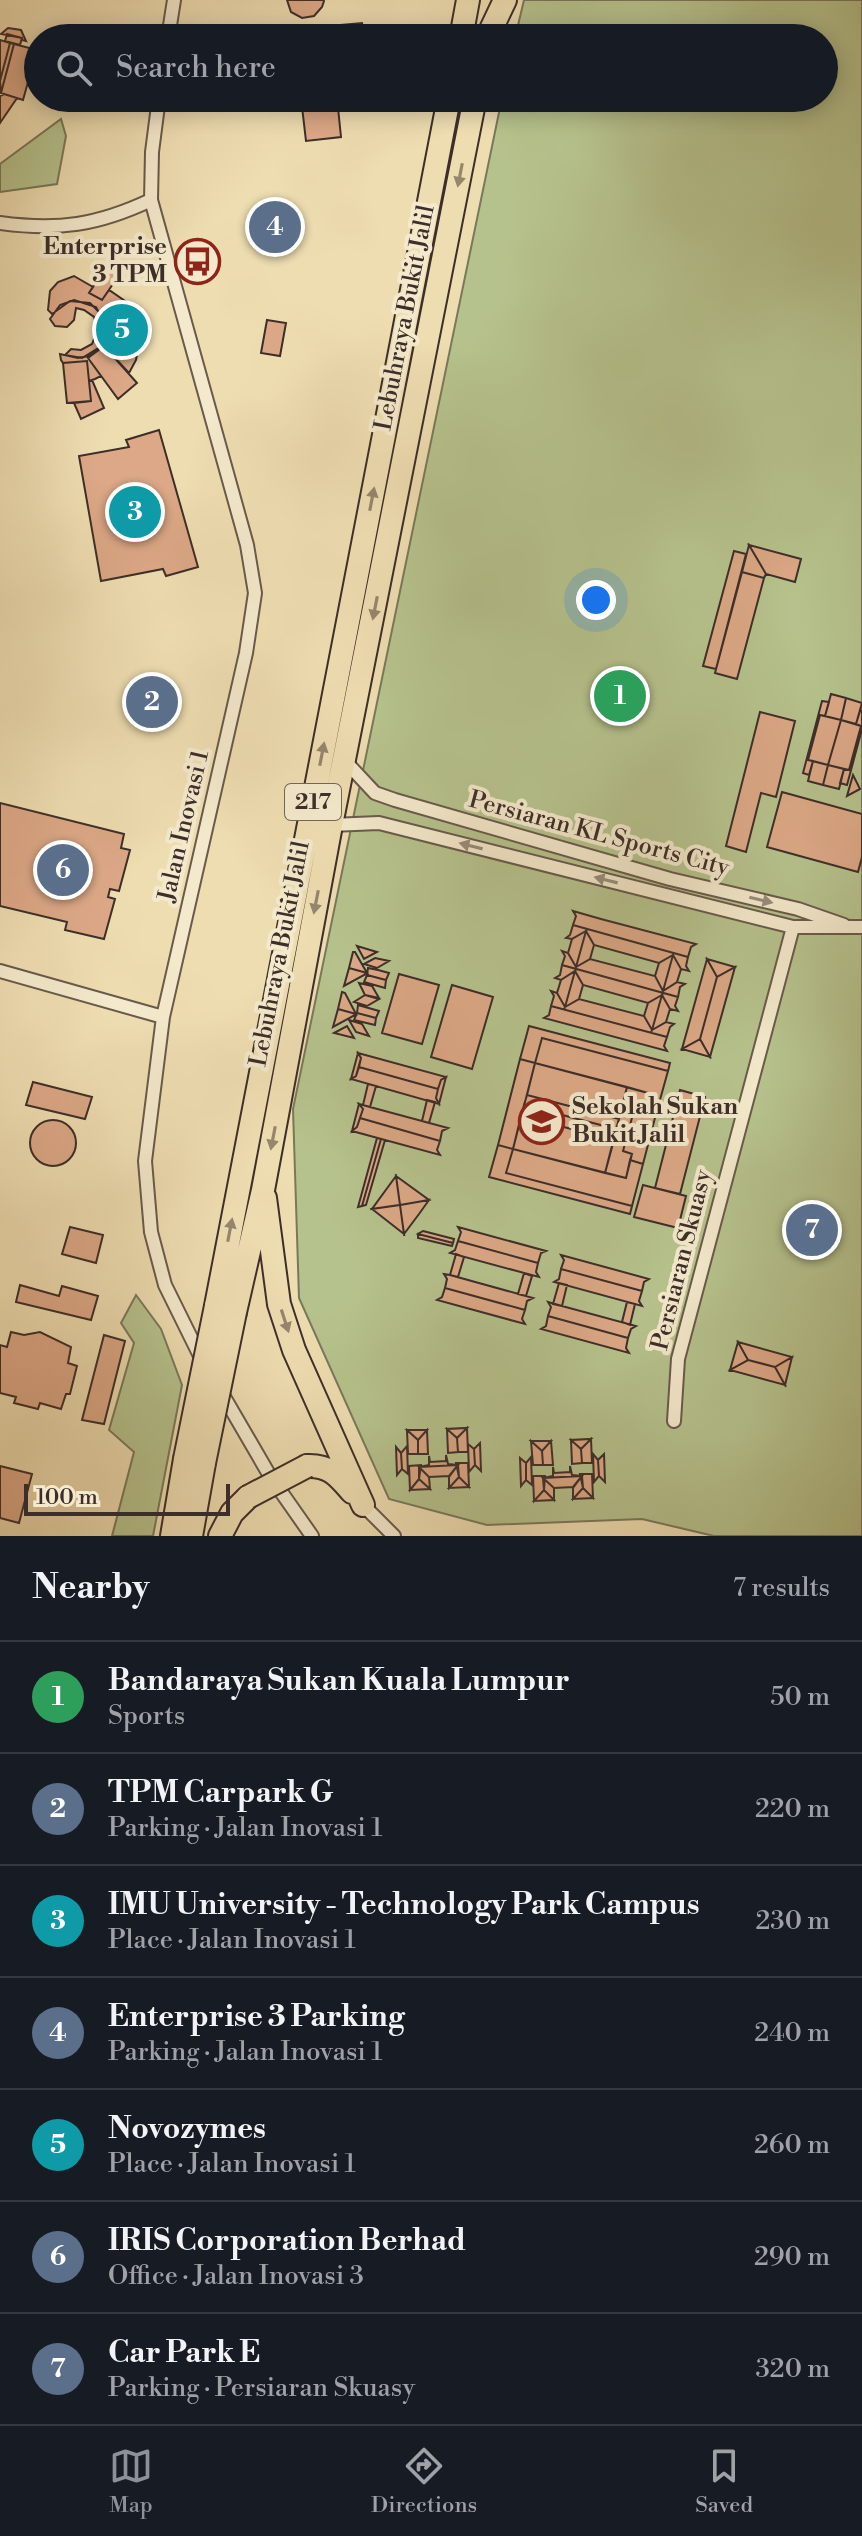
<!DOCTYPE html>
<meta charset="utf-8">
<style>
body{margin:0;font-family:"Libre Bodoni",serif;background:#242831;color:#f1f3f6}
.scale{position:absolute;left:24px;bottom:20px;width:206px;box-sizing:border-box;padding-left:8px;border:4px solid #3d2e29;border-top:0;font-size:22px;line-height:28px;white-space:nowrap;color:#3d2e29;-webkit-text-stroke:6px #f4e9cc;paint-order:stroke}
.you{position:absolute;left:596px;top:600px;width:28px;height:28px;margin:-20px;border:6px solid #fff;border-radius:50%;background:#1a73e8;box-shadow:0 0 0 12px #1a73e833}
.badge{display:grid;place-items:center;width:52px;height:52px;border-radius:50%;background:#8c9099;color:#fff;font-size:26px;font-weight:700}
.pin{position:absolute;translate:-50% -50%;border:4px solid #fff;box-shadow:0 2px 8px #0006}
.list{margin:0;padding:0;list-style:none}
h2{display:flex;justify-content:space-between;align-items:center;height:104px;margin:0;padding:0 32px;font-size:34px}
h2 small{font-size:26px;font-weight:400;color:#9ea1a6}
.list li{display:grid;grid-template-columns:52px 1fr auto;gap:24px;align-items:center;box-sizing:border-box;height:112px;padding:0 32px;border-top:2px solid #363941}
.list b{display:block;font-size:30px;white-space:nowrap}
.list p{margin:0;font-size:26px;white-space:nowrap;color:#9ea1a6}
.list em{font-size:26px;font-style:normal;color:#9ea1a6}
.icon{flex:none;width:44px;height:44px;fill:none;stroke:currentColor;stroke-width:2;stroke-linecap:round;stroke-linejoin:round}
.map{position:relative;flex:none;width:862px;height:1536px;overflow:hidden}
.search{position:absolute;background:#171b24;box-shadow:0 4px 20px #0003;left:24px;right:24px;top:24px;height:88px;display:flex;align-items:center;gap:20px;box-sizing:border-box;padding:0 28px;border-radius:44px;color:#9ea1a6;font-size:30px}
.sheet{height:888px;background:#171b24}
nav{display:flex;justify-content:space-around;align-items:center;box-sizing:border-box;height:112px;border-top:2px solid #363941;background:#171b24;font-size:22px;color:#9ea1a6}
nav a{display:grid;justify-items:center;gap:4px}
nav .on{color:#8c9099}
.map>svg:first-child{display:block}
</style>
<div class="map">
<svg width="862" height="1536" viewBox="0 0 862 1536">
<rect width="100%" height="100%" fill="#eeddb1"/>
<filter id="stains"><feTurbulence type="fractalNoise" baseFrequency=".0025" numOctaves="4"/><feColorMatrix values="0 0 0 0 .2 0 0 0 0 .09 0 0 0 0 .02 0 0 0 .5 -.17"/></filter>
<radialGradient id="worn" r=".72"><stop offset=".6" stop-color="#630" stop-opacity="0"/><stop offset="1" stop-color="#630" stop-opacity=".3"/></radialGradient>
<!-- green -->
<path fill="#b6c28d" stroke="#7a785b" stroke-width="2" d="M524,0H862V1536H714L642,1519L487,1525L389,1499L299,1298L293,1109L502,98H824V38H515Z
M61,119L66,136L57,184L0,192V164Z
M136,1295L161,1329L182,1385L153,1536H112L134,1452L109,1430L134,1343L121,1323Z"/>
<!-- building -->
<path fill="#dca887" stroke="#3d2e29" stroke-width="2" d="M287,0H323L324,1L322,7L314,16L302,18L291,12Z
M362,23L364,38H308L307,28Z
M8,28L21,30L26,41L22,40V38L1,34Z
M301,29L302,38H245L244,35Z
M7,34L22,38L20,45L5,41Z
M0,40L10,43L0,81Z
M10,43L14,44L1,93L0,81Z
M14,44L37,50L23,100L1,93Z
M4,94L17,98L0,123V96Z
M301,98H337L341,137L306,141Z
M106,267L119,275L102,300L89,293Z
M74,276L93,287L89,293L102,300L109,290L131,305L140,339L136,360L129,373L104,346L88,358L101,376L95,379L89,381L87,361L63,363L61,360L60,354L78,358L89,356L100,347L105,334L102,315L90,303L70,301L52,314L48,310L50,291L58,282Z
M74,300L96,307L106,326L104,339L100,347L82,358L65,355L71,349L81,350L92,344L98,329L94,317L84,310L76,308L74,320L67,327L55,326L50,319L60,305Z
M267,320L286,323L280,356L261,353Z
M104,346L137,383L118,399L88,358Z
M87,361L91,401L67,403L63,363Z
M92,380L104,408L81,419L74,403L91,401L89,381Z
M159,430L198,567L166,576L163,569L101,581L79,456L129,447L126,440Z
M749,545L801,559L795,582L766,574Z
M749,545L766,574L764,578L742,572Z
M734,551L746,554L716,669L703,666Z
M742,572L764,578L737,679L715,673Z
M831,694L846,698L841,720L825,716Z
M846,698L862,703L856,724L841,720Z
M822,701L829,702L825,716L820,715L808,760L813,761L809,775L803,773Z
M860,711H862V729L847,785L840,783L844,769L849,770L861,726L856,724Z
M760,712L795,721L776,797L761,793L746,852L726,846Z
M820,715L841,720L828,765L808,760Z
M841,720L861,726L849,770L828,765Z
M813,761L828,765L823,785L808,781Z
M828,765L844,769L839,789L823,785Z
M853,775L860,789L847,796Z
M782,792L862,814V857L858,872L767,847Z
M0,803L124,834L121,848L130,850L119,891L110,889L108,897L115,899L104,939L65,930L67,922L0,906Z
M573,911L601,919L696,944L691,947L688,957L573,925L576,916Z
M573,925L688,957L686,966L689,971L681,969L673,955L659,963L594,945L586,931L572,939L566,938L570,935Z
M586,931L594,945L590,959L576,967Z
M586,931L576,967L568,953L572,939Z
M357,946L377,952L364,959Z
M562,951L568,953L576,967L590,959L655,976L663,991L677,982L685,984L680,987L678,997L562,965L565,956Z
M353,952H355L367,973L349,968Z
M673,955L681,969L677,982L663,991Z
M673,955L663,991L655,976L659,963Z
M375,958L389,961L377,968L364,964Z
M707,959L735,967L717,977Z
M707,959L717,977L700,1039L682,1049Z
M562,965L678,997L675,1006L678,1011L670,1009L662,995L648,1003L583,985L575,971L561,980L555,978L560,975Z
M735,967L710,1057L700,1039L717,977Z
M349,968L367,973L366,974L344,986Z
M368,968L378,970L389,973L386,980L367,975Z
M575,971L583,985L579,999L565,1007Z
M575,971L565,1007L557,993L561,980Z
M399,974L439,985L422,1044L382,1033Z
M367,975L386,980L385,988L364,982Z
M359,983L372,986L379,998L365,995Z
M452,985L493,997L472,1069L431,1057Z
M551,991L557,993L565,1007L579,999L644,1016L652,1030L666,1022L674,1024L670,1027L667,1037L551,1006L554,996Z
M342,992L345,993L356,1014L338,1009Z
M365,995L379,999L367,1006L354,1002Z
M662,995L670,1009L666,1022L652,1030Z
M662,995L652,1030L644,1016L648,1003Z
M358,1005L379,1011L376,1018L357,1013Z
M551,1006L667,1037L664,1046L667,1051L544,1018L549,1015Z
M338,1009L356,1014L355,1015L333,1027Z
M357,1013L376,1018L375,1025L354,1020Z
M349,1020L362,1024L369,1036L356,1032Z
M347,1026L354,1038L334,1033Z
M529,1026L670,1063L668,1071L542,1038L535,1063L520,1059Z
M542,1038L668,1071L656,1114L643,1111L648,1093L535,1063Z
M700,1039L710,1057L682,1049Z
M358,1053L446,1077L441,1080L438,1089L359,1067L361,1058Z
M358,1053L361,1058L356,1076L351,1079Z
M520,1059L535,1063L513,1149L498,1145Z
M535,1063L627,1087L619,1119L527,1095Z
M359,1067L438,1089L436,1098L439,1104L351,1079L356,1076Z
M446,1077L439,1104L436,1098L438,1089L441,1080Z
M33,1082L92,1097L85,1119L26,1105Z
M368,1084L376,1086L370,1107L363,1105Z
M627,1087L648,1093L642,1116L633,1114L623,1151L632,1154L626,1178L605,1173Z
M680,1090L705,1097L680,1194L655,1188Z
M527,1095L619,1119L616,1129L524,1105Z
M427,1100L435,1102L429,1123L422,1121Z
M359,1104L370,1107L448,1128L442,1131L440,1141L360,1118L363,1109Z
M359,1104L363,1109L357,1127L352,1131Z
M524,1105L616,1129L614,1140L521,1116Z
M643,1111L656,1114L643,1164L630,1160L632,1154L623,1151L633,1114L642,1116Z
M521,1116L614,1140L605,1173L513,1149Z
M360,1118L440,1141L437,1150L440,1155L352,1131L357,1127Z
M30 1143a23 23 0 1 1 46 0a23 23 0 1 1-46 0Z
M377,1138L381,1139L362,1206L358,1207Z
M381,1139L385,1140L366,1205L362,1206Z
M498,1145L513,1149L506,1173L632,1206L630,1214L489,1177Z
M513,1149L626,1178L630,1160L643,1164L632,1206L506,1173Z
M396,1176L429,1200L400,1205Z
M396,1176L400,1205L372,1209Z
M643,1185L686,1196L678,1228L634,1217Z
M429,1200L419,1214L404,1234L400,1205Z
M400,1205L404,1234L372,1209Z
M70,1227L103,1235L96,1263L62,1254Z
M458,1227L546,1251L541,1253L538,1263L458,1241L461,1232Z
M423,1231L454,1239L453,1243L418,1234Z
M418,1234L453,1243L452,1246L418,1238Z
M458,1241L538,1263L536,1272L539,1277L450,1253L455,1250Z
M456,1254L464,1257L458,1277L450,1275Z
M561,1255L649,1279L644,1282L642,1291L561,1269L564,1260Z
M561,1269L642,1291L639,1301L642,1306L554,1282L559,1279Z
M524,1273L532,1276L526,1296L518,1294Z
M444,1274L450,1275L533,1298L527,1301L525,1310L445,1288L447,1279Z
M559,1283L567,1285L562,1306L553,1304Z
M20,1285L59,1296L62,1286L98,1296L91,1320L16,1302Z
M445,1288L525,1310L522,1319L525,1324L437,1300L442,1297Z
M548,1302L562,1306L636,1326L631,1329L628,1338L548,1316L551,1307Z
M627,1302L635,1304L630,1325L622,1322Z
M548,1316L628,1338L626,1348L629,1353L541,1329L546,1326Z
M11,1332L24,1335L40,1332L71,1347L68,1363L77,1366L70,1394H66L61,1409L40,1403L38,1409L14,1403L16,1397L0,1393V1345L7,1347Z
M104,1335L125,1341L104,1424L82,1420Z
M738,1342L748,1360L730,1370Z
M738,1342L792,1357L775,1367L748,1360Z
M792,1357L785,1385L775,1367Z
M748,1360L775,1367L785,1385L730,1370Z
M467,1428L457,1438L447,1429Z
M467,1428L468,1452H458L457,1438Z
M447,1429L457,1438L458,1452L448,1453Z
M407,1430H427L418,1440Z
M407,1430L418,1440V1454H408Z
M427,1430L428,1454H418V1440Z
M591,1439L592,1463H582L581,1449Z
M591,1439L581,1449L571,1440Z
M571,1440L581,1449L582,1463L572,1464Z
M531,1441H551L542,1451Z
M531,1441L542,1451L543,1465H533Z
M551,1441L553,1465H543L542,1451Z
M480,1443L481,1471L475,1465L474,1449Z
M468,1444L474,1449L475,1465L469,1472Z
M407,1446L408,1474L402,1469L401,1453Z
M396,1447L401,1453L402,1469L397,1475Z
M593,1454L598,1460L599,1476L594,1482Z
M604,1454L605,1482L599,1476L598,1460Z
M446,1455L448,1464L458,1465L419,1467L429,1465V1456L430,1462L446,1461Z
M531,1457L532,1485L526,1480V1463Z
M520,1458L526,1463V1480L521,1486Z
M456,1463H468L469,1487L459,1477Z
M421,1465L419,1479L410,1490L409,1466Z
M458,1465L459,1477L449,1488V1477Z
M458,1465L449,1476L429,1477L419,1467Z
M0,1466L32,1474L19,1523L0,1518Z
M570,1466L572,1475L582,1476L543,1478L553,1476V1467L554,1473L570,1472Z
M419,1467L429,1477L430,1489L419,1479Z
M580,1474H592L593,1498L583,1488Z
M533,1476H545L544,1490L534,1501Z
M582,1476L583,1488L573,1499V1488Z
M582,1476L573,1487L554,1488L543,1478Z
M459,1477L469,1487L449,1488Z
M543,1478L554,1488V1500L544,1490Z
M419,1479L430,1489L410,1490Z
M583,1488L593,1498L573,1499Z
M544,1490L554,1500L534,1501Z"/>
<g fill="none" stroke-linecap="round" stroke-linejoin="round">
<defs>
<path id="street" d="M168,38L174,0
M159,98L152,152L151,200L247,545L255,593L246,653L163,1017L145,1161L151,1232L165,1285L204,1364
M0,223C58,231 98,225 151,200
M345,761L375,793L395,800L670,879L798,909L844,925
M331,825L379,823L793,927H862
M0,971L163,1017
M220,1390L270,1476L312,1536
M674,1421L678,1359L793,927
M363,1505L394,1536"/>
<path id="highway" d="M461,38L468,0
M487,38L505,0
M265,1198L279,1304L294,1350L363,1505
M216,1306L449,98
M235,1312L263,1190L331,825L475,98
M307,1466C330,1465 338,1476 352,1492
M172,1536L185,1459
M191,1536L204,1463
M220,1536L232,1513L248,1497"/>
</defs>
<!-- street casing -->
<use href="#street" stroke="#695a4b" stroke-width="16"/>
<!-- highway casing -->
<use href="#highway" stroke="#3d2e29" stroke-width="26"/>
<!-- street -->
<use href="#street" stroke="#f4e9cc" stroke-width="12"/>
<!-- highway -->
<use href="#highway" stroke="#eeddb1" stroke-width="22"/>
<defs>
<path id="highway-bridge" d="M185,1459L216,1306
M204,1463L235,1312
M248,1497L307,1466"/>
</defs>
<!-- highway-bridge casing -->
<use href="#highway-bridge" stroke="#3d2e29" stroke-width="26" stroke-linecap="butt"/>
<!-- highway-bridge -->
<use href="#highway-bridge" stroke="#eeddb1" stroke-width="22"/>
</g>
<!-- one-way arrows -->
<defs><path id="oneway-solid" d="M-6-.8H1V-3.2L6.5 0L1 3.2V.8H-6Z" transform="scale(2)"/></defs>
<g fill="#96866d">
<use href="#oneway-solid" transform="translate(460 175) rotate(101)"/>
<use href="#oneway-solid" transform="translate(372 499) rotate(-79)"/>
<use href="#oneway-solid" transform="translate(375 608) rotate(101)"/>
<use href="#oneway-solid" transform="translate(322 754) rotate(-79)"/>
<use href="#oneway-solid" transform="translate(316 902) rotate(101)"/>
<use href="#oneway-solid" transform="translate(273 1138) rotate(101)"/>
<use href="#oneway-solid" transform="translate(230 1230) rotate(-79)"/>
<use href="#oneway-solid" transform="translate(285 1321) rotate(72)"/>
</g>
<g fill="#988c7a">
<use href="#oneway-solid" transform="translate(471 846) rotate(-166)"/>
<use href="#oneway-solid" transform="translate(606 880) rotate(-166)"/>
<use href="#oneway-solid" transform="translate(761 900) rotate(13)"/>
</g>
<!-- icons -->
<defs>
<symbol id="bus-ring" viewBox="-11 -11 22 22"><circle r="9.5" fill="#f4e9cc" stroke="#8f2418" stroke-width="1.5"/><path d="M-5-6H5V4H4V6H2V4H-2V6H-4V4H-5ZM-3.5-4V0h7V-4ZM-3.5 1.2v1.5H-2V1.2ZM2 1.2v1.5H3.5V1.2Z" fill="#8f2418"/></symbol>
<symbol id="school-ring" viewBox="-11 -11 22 22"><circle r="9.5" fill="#f4e9cc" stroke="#8f2418" stroke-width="1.5"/><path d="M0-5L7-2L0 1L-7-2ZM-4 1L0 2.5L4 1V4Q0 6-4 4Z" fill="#8f2418"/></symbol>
</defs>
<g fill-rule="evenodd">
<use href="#bus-ring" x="172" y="236" width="51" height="51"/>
<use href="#school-ring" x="516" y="1096" width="51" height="51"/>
</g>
<g text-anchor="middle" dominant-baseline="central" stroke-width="8" stroke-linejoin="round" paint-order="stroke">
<!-- shield labels -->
<rect fill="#f4e9cc" stroke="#74665a" stroke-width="2" x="285" y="784" width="56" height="36" rx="6"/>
<g font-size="22" font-weight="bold" fill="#3d2e29">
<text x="313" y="802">217</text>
</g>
<!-- poi labels -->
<g font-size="24" font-weight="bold" fill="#3d2e29" stroke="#f4e9cc" text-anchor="end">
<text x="167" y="247">Enterprise<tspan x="167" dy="28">3 TPM</tspan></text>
<text x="572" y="1107" text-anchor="start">Sekolah Sukan<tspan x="572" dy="28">Bukit Jalil</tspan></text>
</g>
<!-- street labels -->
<g font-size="24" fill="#3d2e29" stroke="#f4e9cc">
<text transform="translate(405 318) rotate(-79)">Lebuhraya Bukit Jalil</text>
<text transform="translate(184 826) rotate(-77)">Jalan Inovasi 1</text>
<text transform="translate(599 834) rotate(15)">Persiaran KL Sports City</text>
<text transform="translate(280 954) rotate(-79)">Lebuhraya Bukit Jalil</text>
<text transform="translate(682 1260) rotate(-76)">Persiaran Skuasy</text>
</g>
</g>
<rect width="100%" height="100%" filter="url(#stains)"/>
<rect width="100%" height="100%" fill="url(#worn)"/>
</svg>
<div class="scale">100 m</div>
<div class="you"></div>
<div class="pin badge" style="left:620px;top:696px;background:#2e9e5b">1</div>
<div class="pin badge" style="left:152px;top:702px;background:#5c6f8a">2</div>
<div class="pin badge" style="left:135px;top:512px;background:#0f9aa8">3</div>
<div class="pin badge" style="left:275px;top:227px;background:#5c6f8a">4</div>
<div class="pin badge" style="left:122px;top:330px;background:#0f9aa8">5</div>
<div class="pin badge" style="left:63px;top:870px;background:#5c6f8a">6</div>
<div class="pin badge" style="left:812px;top:1230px;background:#5c6f8a">7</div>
<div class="search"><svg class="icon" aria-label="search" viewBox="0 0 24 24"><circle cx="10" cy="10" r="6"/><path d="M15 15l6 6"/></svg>Search here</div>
</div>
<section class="sheet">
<h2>Nearby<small>7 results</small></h2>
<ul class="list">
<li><span class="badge" style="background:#2e9e5b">1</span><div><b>Bandaraya Sukan Kuala Lumpur</b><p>Sports</p></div><em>50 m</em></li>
<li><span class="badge" style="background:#5c6f8a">2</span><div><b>TPM Carpark G</b><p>Parking · Jalan Inovasi 1</p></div><em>220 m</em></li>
<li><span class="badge" style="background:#0f9aa8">3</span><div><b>IMU University - Technology Park Campus</b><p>Place · Jalan Inovasi 1</p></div><em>230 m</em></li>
<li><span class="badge" style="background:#5c6f8a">4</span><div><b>Enterprise 3 Parking</b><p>Parking · Jalan Inovasi 1</p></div><em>240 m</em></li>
<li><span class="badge" style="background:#0f9aa8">5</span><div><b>Novozymes</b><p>Place · Jalan Inovasi 1</p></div><em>260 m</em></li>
<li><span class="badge" style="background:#5c6f8a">6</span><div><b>IRIS Corporation Berhad</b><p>Office · Jalan Inovasi 3</p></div><em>290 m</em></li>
<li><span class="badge" style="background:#5c6f8a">7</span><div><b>Car Park E</b><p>Parking · Persiaran Skuasy</p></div><em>320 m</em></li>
</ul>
</section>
<nav>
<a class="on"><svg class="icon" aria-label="map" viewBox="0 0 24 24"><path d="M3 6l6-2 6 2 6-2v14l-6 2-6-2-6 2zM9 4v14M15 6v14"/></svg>Map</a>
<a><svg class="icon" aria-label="directions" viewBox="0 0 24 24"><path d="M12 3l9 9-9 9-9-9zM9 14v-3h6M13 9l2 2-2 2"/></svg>Directions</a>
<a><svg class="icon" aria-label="saved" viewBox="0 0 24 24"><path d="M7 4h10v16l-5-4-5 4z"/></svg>Saved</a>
</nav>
